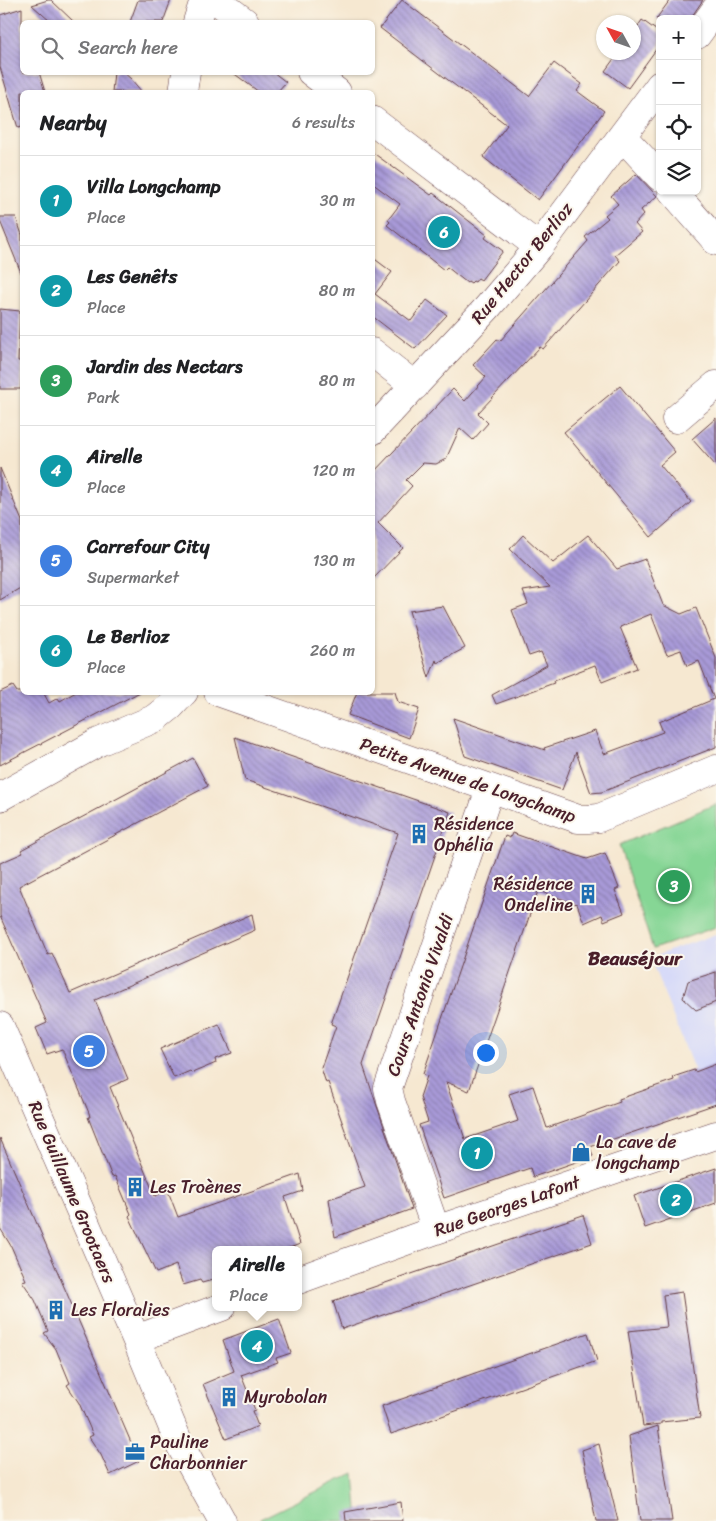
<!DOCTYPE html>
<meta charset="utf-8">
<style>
body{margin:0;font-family:Sriracha,sans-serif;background:#f2f2f2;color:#202124}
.controls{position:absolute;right:15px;top:15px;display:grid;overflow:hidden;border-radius:8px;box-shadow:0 1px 4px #0004}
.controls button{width:45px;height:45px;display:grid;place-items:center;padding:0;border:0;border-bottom:1px solid #e0e0e0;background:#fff;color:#202124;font:25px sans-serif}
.compass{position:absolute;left:596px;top:15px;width:45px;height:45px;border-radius:50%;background:#fff;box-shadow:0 1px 4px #0004;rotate:310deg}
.you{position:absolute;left:485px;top:1052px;width:18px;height:18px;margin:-12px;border:4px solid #fff;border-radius:50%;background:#1a73e8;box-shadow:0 0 0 8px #1a73e833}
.badge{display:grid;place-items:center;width:32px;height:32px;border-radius:50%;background:#7c3aed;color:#fff;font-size:16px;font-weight:700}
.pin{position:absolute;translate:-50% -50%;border:2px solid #fff;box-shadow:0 1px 5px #0006}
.popup{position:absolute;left:212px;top:1246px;width:90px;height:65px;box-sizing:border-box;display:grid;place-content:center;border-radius:8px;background:#fff;filter:drop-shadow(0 1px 4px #0005);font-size:16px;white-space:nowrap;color:#757577}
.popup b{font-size:19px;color:#202124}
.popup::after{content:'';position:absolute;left:50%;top:100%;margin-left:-10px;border:10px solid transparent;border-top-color:#fff}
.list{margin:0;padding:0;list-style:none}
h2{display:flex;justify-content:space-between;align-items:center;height:65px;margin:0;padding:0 20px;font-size:21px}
h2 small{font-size:16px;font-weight:400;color:#757577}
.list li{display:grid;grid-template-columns:32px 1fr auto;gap:15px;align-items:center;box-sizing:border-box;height:90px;padding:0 20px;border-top:1px solid #e0e0e0}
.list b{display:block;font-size:19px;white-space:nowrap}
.list p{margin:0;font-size:16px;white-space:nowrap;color:#757577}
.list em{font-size:16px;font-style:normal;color:#757577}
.icon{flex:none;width:28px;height:28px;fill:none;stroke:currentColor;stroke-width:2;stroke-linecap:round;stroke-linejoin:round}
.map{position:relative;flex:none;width:716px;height:1521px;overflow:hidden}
.search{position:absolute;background:#fff;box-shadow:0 1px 4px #0004;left:20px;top:20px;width:355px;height:55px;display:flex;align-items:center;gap:12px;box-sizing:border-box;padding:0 18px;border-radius:8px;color:#757577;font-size:19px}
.panel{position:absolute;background:#fff;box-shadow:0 1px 4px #0004;left:20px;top:90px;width:355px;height:605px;border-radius:8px}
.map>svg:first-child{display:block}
</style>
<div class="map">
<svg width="716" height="1521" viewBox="0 0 716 1521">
<defs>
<pattern id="building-back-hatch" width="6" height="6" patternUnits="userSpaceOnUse" patternTransform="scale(1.25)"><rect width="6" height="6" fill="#a89ad8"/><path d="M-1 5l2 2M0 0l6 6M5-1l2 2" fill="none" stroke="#8b7daf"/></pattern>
</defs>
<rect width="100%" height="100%" fill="#fbf7ec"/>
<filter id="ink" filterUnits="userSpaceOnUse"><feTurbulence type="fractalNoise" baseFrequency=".02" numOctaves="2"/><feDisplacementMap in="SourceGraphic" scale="10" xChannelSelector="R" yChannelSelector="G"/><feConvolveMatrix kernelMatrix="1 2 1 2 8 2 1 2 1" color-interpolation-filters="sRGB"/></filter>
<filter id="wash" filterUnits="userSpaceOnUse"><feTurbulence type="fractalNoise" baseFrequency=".0096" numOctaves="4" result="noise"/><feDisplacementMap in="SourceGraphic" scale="20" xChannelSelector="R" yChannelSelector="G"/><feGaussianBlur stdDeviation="1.12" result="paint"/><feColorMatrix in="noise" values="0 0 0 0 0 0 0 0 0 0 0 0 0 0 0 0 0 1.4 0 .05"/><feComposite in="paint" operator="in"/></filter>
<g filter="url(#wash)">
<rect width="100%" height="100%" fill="#f6e8d1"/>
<!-- built -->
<path fill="#d4d8f9" d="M716,934V1108L710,1110L650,958Z"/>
<!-- green -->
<path fill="#86d695" stroke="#687a60" d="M716,804V927L653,949L619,845Z
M354,1473L358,1521H261L260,1519Z"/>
<g id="blocks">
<!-- building -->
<path fill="url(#building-back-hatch)" d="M48,0H51L74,22H51L32,5Z
M138,0H171L163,22H130Z
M402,0L529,96L554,63L582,84L577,91L604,111L538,200L483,157L507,125L380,28Z
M670,0H703L690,19H656Z
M22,8V72H39L45,92H22V127L18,128L0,67V15Z
M642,20L660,33V44L628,88L605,71L619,52H634V32Z
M114,72H123L131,79L142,92H112Z
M232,72H273L286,82L277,92H259Z
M372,152L431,195L433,193L487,235L485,238L503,251L481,280L478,278L475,282L473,281L471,283L468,281L467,283L447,267L444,270L387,225L390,222L388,220L400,204L372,183Z
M636,174L657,196L641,210L644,214L635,224L642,232L615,255L620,261L543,349L540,347L478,413L488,423L473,440L460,428L446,459L436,464L423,463L406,480L412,486L378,523L403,548L372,580V474L453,389L465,401L486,377L473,365L497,339L500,341L588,241L585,237L608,218L605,215L618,204L611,196Z
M0,217H16L22,235V275L0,221Z
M372,257L392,272L375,294L411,321L427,300L447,315L415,349L372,316Z
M0,309L20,311L18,361H22L21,389H0Z
M620,386L675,452L660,465L691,502L651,537L564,432Z
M716,418V466L692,439Z
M0,468L22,521V587L0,600Z
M523,535L553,563L588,535L617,569L645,559L663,605L681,614L696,608L716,658V747L602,792L591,793L576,752L562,790L465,756L453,718L545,750L544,748L595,731L604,754L663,732L659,722L714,699L699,661L687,666L681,650L667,655L651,614L620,627L637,668L602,682L595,665L553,681L554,683L496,704L492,695L547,665L541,652L529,656L512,610L528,604L523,591L550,587L510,549Z
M443,606L465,648L437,663L436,660L429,678L409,611Z
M13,686L17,692H43L49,703L58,698L60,701L76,692H140L0,765V692Z
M357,692H395L398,702L419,709L409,738L348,715Z
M235,737L450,812L363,1065L412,1209L335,1237L329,1199L365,1187L328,1082L326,1083L321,1068L336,1026L331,1024L398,833L245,780Z
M193,758L208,786L19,886L48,955L52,953L70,993L252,914L255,930L95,1000L128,1079L110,1087L155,1196L168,1191L178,1217L300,1174L303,1191L285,1197L300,1244L284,1250H216V1279L202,1283L200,1280L183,1285L176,1265L156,1273L129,1216L131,1214L115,1176L112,1177L88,1117H90L89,1113L62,1049L47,1054L36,1028L47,1023L0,916V863L23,853L21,850Z
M512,833L587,859L605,853L619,888L615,890L624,913L604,921L602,915L584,923L577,904L538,891L469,1091L446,1082L465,1139L518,1121L509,1094L533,1086L547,1128L620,1102L619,1099L674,1080L673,1077L694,1070L695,1072L716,1064V1104L590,1147L593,1156L533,1177L530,1168L444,1198L419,1125L428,1122L420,1097L427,1076L423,1074L505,836L510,838Z
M716,972V1002L696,1010L683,998L688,981Z
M219,1024L232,1053L215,1059L216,1063L192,1073L190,1071L174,1078L160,1049Z
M0,1138L139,1461L110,1475L101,1455L89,1437L93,1435L79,1403L67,1385L70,1383L56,1349L44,1333L48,1331L35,1300L22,1281L26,1280L11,1246L0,1228Z
M716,1168V1203L645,1228L634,1196Z
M583,1215L592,1243L342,1329L333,1301Z
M682,1292L700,1418L661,1422V1424L643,1426L628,1331L667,1327L663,1295Z
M279,1319L291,1353L276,1358L278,1362L241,1375L255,1410L252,1411L258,1426L226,1439L203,1384L234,1371L223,1340Z
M588,1333L597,1361L391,1434L382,1406Z
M658,1426L672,1521H640L629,1436Z
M599,1444L618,1521H596L582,1450Z
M401,1502L403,1521H346L345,1512Z"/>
</g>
</g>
<g filter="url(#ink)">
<use href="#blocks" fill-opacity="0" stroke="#643d44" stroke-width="1"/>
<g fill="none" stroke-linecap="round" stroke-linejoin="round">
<defs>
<path id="minor" d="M216,0L245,22
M197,22L204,0
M697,35L716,9
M311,72L337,92
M183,92L186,72
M372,120L539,247
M622,136L660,177
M672,191L716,241
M372,352L415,386
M676,419L716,385
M372,431L487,308L539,247L660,85
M218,692L578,819H588L599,818L716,769
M0,797L99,742L156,718L171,706L184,692
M0,1026L136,1339L179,1443L222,1521
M436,1230L391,1101L388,1088L490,789
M298,1280L436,1230L716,1135
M136,1339L222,1307"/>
</defs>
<!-- minor casing -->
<use href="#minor" stroke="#643d44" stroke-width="29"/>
<!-- minor -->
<use href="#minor" stroke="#fff" stroke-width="28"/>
</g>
</g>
<!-- icons -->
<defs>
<symbol id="building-bare" viewBox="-9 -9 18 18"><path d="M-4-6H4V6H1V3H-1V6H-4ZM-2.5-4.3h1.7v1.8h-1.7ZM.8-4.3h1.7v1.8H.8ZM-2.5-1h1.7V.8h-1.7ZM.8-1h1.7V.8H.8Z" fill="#1f6fb2" stroke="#fbf7ec" stroke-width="2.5" paint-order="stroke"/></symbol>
<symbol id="shop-bare" viewBox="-9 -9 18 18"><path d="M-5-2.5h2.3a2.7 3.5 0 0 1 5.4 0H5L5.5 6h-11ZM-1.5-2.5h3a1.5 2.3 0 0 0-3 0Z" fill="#1f6fb2" stroke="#fbf7ec" stroke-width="2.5" paint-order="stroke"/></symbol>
<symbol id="office-bare" viewBox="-9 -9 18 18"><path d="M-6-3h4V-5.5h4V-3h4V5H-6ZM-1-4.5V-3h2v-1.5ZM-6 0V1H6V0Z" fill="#1f6fb2" stroke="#fbf7ec" stroke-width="2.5" paint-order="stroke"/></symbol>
</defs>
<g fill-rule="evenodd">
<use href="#building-bare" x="405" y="820" width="28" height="28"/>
<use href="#building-bare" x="574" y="880" width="28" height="28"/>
<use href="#shop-bare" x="567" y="1138" width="28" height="28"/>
<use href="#building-bare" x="121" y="1173" width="28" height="28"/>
<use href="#building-bare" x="42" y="1296" width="28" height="28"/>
<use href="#building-bare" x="215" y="1383" width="28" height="28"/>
<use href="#office-bare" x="121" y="1438" width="28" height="28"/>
</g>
<g text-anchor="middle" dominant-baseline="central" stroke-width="4" stroke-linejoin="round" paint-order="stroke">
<!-- street labels -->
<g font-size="18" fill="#4a1f2b" stroke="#fbf7ec">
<text transform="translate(522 263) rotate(-51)">Rue Hector Berlioz</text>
<text transform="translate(468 780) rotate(19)">Petite Avenue de Longchamp</text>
<text transform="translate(420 995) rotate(-71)">Cours Antonio Vivaldi</text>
<text transform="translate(72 1192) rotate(67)">Rue Guillaume Grootaers</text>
<text transform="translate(507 1206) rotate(-19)">Rue Georges Lafont</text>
</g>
<!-- poi labels -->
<g font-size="18" fill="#4a1f2b" stroke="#fbf7ec" text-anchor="start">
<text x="434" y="824">Résidence<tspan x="434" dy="21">Ophélia</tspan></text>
<text x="573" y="884" text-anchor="end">Résidence<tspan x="573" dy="21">Ondeline</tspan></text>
<text x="596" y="1142">La cave de<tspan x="596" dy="21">longchamp</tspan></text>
<text x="150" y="1187">Les Troènes</text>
<text x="71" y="1310">Les Floralies</text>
<text x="244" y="1397">Myrobolan</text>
<text x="150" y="1442">Pauline<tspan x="150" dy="21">Charbonnier</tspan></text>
</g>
<!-- neighbourhood labels -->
<g font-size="19" font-weight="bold" fill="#4a1f2b" stroke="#fbf7ec">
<text x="635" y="958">Beauséjour</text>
</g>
</g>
</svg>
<div class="controls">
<button>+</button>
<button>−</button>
<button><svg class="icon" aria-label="locate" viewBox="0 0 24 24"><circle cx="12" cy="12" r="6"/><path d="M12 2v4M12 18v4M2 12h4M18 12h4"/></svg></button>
<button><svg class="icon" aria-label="layers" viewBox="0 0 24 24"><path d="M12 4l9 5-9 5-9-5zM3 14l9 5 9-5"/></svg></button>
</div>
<svg class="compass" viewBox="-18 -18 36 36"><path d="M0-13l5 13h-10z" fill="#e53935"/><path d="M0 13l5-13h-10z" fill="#757577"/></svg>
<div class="you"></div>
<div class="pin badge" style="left:477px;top:1153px;background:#0f9aa8">1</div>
<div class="pin badge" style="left:676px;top:1200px;background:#0f9aa8">2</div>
<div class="pin badge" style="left:674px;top:886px;background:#2e9e5b">3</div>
<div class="pin badge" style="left:257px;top:1346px;background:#0f9aa8">4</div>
<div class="popup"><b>Airelle</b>Place</div>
<div class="pin badge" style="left:89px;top:1051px;background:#3f7fe0">5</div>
<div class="pin badge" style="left:444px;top:232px;background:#0f9aa8">6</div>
<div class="search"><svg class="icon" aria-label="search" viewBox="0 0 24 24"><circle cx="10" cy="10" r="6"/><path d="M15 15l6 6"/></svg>Search here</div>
<section class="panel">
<h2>Nearby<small>6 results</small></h2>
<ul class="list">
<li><span class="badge" style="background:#0f9aa8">1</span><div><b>Villa Longchamp</b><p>Place</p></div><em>30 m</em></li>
<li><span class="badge" style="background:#0f9aa8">2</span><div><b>Les Genêts</b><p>Place</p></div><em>80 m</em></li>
<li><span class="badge" style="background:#2e9e5b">3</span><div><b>Jardin des Nectars</b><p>Park</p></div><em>80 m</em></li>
<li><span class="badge" style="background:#0f9aa8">4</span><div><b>Airelle</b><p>Place</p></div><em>120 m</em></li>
<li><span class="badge" style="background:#3f7fe0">5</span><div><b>Carrefour City</b><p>Supermarket</p></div><em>130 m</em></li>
<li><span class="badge" style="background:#0f9aa8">6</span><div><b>Le Berlioz</b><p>Place</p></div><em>260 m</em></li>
</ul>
</section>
</div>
